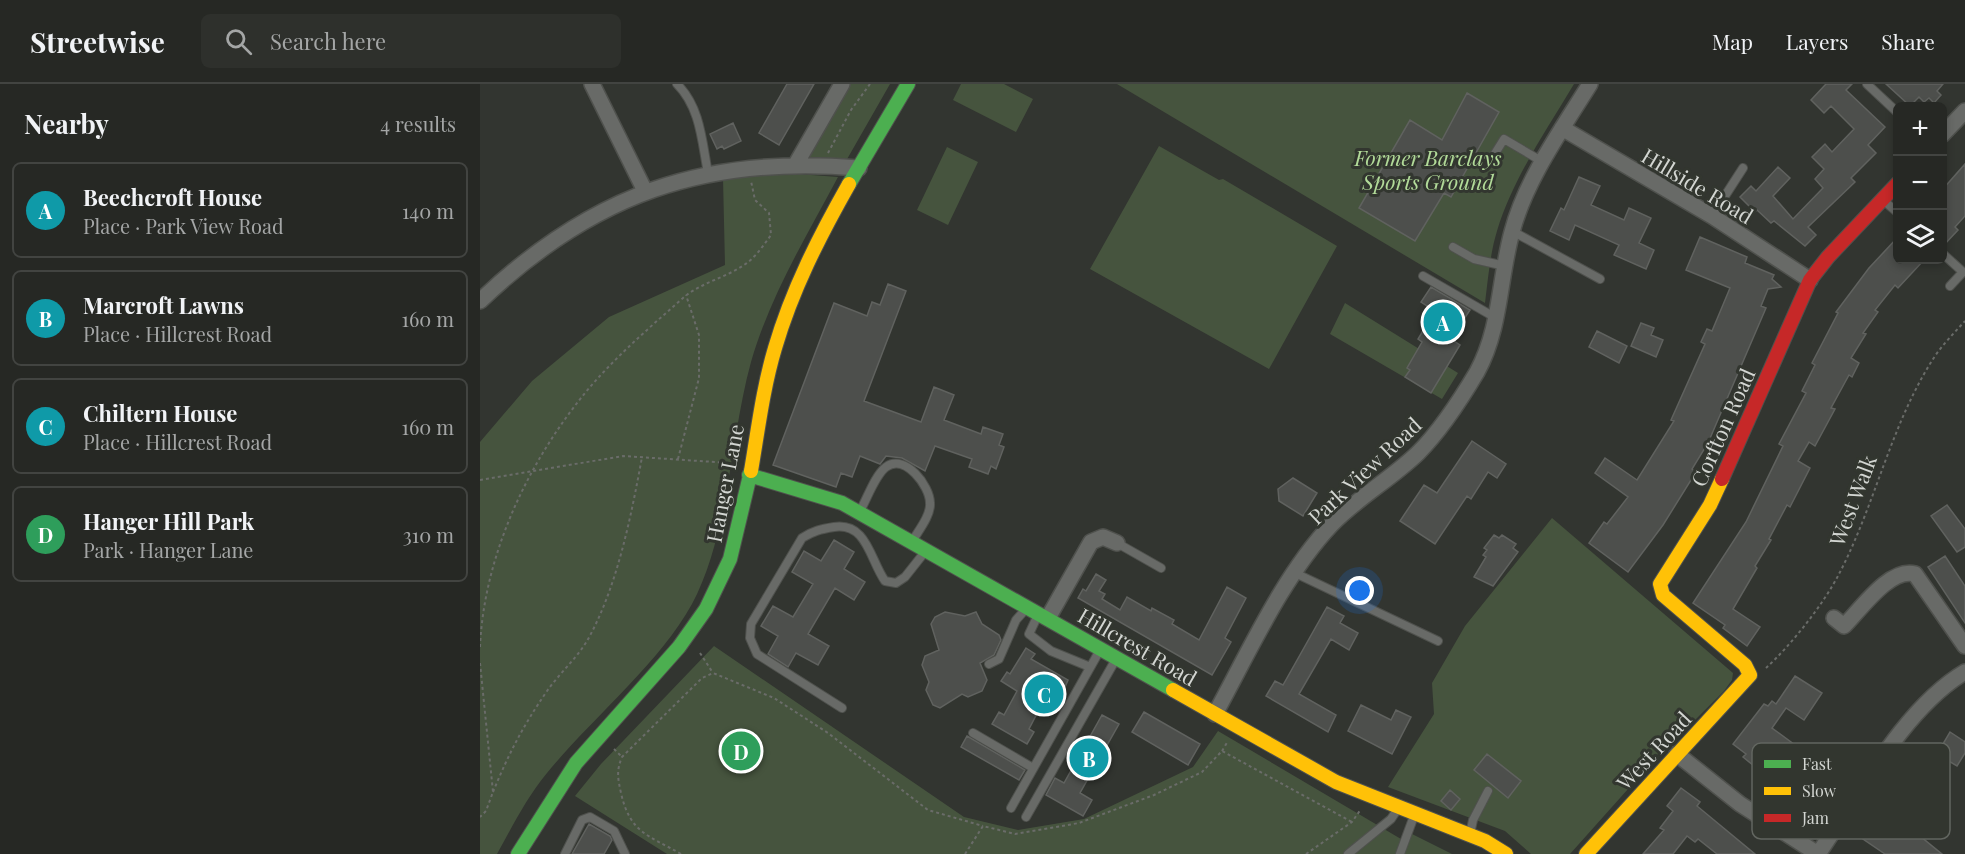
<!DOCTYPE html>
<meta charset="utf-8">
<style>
body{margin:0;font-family:"Playfair Display",serif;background:#2e302c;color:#f1f3f6}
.controls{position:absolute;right:18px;top:18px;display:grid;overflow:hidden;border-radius:9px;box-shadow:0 3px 9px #0003}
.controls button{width:54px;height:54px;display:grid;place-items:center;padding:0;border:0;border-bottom:2px solid #424441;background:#262824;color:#f1f3f6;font:30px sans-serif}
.you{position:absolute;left:880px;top:507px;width:21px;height:21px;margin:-15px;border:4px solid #fff;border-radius:50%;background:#1a73e8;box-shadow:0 0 0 9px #1a73e833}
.badge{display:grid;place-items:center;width:39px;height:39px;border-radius:50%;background:#8bbbb9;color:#fff;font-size:20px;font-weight:700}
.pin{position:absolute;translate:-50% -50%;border:3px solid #fff;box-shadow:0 2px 6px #0006}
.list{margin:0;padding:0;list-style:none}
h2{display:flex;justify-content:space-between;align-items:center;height:78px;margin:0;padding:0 24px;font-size:26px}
h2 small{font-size:20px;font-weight:400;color:#a4a6a6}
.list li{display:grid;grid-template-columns:39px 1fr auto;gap:18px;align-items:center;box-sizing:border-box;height:96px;margin:0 12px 12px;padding:0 12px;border:2px solid #424441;border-radius:9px}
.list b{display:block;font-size:22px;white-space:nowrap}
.list p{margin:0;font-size:20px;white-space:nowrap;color:#a4a6a6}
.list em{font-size:20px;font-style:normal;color:#a4a6a6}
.icon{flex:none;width:33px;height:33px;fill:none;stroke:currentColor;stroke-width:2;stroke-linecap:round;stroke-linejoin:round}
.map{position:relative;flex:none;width:1485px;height:770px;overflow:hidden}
header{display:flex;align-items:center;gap:36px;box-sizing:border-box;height:84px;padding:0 30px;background:#262824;border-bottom:2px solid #424441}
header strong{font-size:28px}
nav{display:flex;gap:33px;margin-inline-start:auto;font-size:21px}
.search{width:420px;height:54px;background:#2e302c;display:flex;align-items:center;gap:15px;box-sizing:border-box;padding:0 21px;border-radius:9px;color:#a4a6a6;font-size:22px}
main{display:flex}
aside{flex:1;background:#262824}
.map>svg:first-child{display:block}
</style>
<header>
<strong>Streetwise</strong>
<div class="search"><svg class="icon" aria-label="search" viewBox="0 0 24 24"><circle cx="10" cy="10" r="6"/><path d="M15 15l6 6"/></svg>Search here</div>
<nav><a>Map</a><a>Layers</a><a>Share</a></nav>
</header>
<main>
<aside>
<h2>Nearby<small>4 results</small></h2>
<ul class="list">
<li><span class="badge" style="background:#0f9aa8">A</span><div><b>Beechcroft House</b><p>Place · Park View Road</p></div><em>140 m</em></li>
<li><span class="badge" style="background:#0f9aa8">B</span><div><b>Marcroft Lawns</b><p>Place · Hillcrest Road</p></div><em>160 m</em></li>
<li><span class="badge" style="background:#0f9aa8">C</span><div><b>Chiltern House</b><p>Place · Hillcrest Road</p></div><em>160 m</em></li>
<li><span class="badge" style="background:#2e9e5b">D</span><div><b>Hanger Hill Park</b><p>Park · Hanger Lane</p></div><em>310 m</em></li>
</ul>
</aside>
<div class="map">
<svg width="1485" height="770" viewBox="0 0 1485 770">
<rect width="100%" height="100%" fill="#323530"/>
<!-- green -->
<path fill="#46543e" d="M366,0H410L366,77L324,74Z
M481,0H524L553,15L536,48L473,16Z
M637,0H1094C1066,47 1033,94 1017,147C1010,170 1008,195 1005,219Z
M679,62L739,96L743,95L857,162L789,285L610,185Z
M467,63L498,78L468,141L437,126Z
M305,89L358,93C326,153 290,212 271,278C250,354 249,451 212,520C179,580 111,635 67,689C47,713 32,743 17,770H0V358L52,297L129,233L245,181L243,94Z
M865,219L978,289L962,315L850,250Z
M1072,434L1253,589L1252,596L1244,607L1165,686L1090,770H1051L1025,747L908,703L954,630L952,599L985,542Z
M234,562L484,733L538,746L604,735L713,683L738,647L921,755L928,748L972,770H187L95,712L121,680Z"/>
<!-- building -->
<path fill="#4d4f4c" stroke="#60625f" stroke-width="1.5" d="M307,0H334L299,61L279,49Z
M1346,0H1372L1366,6L1405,43L1388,61L1396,69L1371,94L1375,98L1328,143L1336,151L1325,162L1294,137L1291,139L1277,126L1275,128L1260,113L1271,102L1276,107L1298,83L1310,94L1293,112L1313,135L1343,104L1335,95L1344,85L1332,73L1345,60L1352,68L1374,45L1351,22L1344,29L1331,16Z
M1406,0H1463L1457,7L1461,11L1454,19L1449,14L1444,18L1439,13L1430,22Z
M987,9L1019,28L971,113L964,109L935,157L879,124L930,36L962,56Z
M253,39L261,57L244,65L242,62L237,65L230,50Z
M1485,80V132L1475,143L1478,146L1462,163V106Z
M1099,93L1120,102L1111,121L1144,136L1149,124L1171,134L1159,159L1174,166L1166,185L1134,171L1139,161L1095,141L1089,156L1070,147L1081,124L1084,126Z
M1220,153L1267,173L1265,179L1294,191L1292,195L1301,203L1288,205L1281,222L1286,224L1228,359L1212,385L1216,388L1183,441L1148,488L1109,459L1124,438L1127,440L1148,413L1115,389L1125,374L1157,396L1194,337L1191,336L1225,260L1221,258L1227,245L1232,247L1250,204L1206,186Z
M1418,153V176H1444L1418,204L1415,201L1395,226L1398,228L1383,249L1386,250L1371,274L1379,279L1372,293L1369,291L1351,324L1355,325L1335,362L1329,358L1318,377L1330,384L1310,423L1307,421L1289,455L1291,456L1275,482L1277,484L1253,525L1280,543L1267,562L1243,544L1245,541L1213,519L1266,438L1303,362L1299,360L1326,309L1322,307L1335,281L1332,279L1358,229L1356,228L1389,184Z
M408,200L426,207L384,317L441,338L454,303L474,311L464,336L501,350L503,343L523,350L519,361L524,363L516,385L511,382L508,390L489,383L492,375L455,362L445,387L422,374L406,372L400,380L380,372L372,393L361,389L356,403L293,381L354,219L387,232L392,218L400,221Z
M951,203L990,226L971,255L980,261L951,309L925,293L930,286L927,284L942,258L938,255L947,240L942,237L950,224L941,218Z
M1161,239L1174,244L1171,251L1183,256L1176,273L1151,262Z
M1117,247L1147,262L1139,279L1109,263Z
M992,357L1026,380L1017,394L1008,388L991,415L987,412L955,460L920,437L944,401L957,409Z
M813,394L837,409L823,432L799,417L798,405Z
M1467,421L1485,445V463L1477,468L1451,432Z
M1014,451L1019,454L1022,451L1036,460L1033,464L1038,468L1013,502L994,493L1006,473L1003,471L1007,466L1004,464Z
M354,456L374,468L364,485L385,498L374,516L355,504L328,550L349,562L338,581L316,569L308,583L288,570L298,552L281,542L293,522L313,533L333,500L312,488L324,467L341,477Z
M1465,472L1485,502V539L1448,483Z
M616,490L626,496L619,507L625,510L622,515L640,526L647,513L671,527L672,524L694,536L692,540L719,556L747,503L766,514L745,554L751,558L732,591L598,514L603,505L606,507Z
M847,523L864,532L860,539L878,549L869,566L851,555L819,610L856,631L848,648L786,612L795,597L803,601Z
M465,528L485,532L496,528L502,540L519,551L521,556L514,571L500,579L507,596L502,607L488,613L482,610L460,624L453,621L446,606L449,598L442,581L445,572L459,566L451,540L455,533Z
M546,564L555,570L551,575L588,596L575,627L561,622L549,645L554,648L547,660L512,640L519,628L524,631L537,607L521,597L527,588L530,590Z
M1315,592L1342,609L1324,636L1306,624L1292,644L1349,686L1356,675L1373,684L1343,731L1273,684L1274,682L1263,673L1266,670L1253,660L1284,620L1288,622L1292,617L1296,620Z
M881,621L911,636L916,626L931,633L912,670L868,647Z
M664,628L720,660L708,681L652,648Z
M622,631L639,640L600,709L612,716L603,732L566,711L575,694L584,699Z
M1470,648L1485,658V669L1477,682L1457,670Z
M487,652L545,686L539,696L481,663Z
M1007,670L1041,697L1028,714L994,686Z
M1201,704L1220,718L1217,722L1275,770H1237L1218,755L1215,758L1207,752L1193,770H1163L1184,746L1180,744L1193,727L1187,722Z
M970,706L980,715L971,726L961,717Z
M1399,732L1441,753L1462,770H1405L1383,755Z
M109,740L130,752L132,756L124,770H92Z"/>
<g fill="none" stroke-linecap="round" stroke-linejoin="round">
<defs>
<path id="lane" d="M197,0C221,24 222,59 228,89
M1387,0L1418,29
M1009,79L1024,55L1063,78
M1403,116L1418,129
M1232,132L1263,84
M1032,147L1120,195
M973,163L994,175L1025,182
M1462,169L1483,188L1470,202
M943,192L1016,234
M380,427C387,415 395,391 406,383C425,369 450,402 450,419C451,431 439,446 433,456
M637,459L681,484
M815,489L958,557
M557,533L549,550L571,567L610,583
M509,580L519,575L536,536L545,526
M362,624L277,570L270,554L271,540L322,454C333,447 341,445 354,443C387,438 390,476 405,497L416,499L425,493L444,469
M493,649L553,684
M531,724L620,566
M546,733L636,575
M990,750L993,736L1008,707
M85,770L102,736L110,733L134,747L145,770
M868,770L911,735L917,726
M920,770L934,732"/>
<path id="street" d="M112,0L165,107
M1082,44L1232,132L1330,196
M1462,51L1485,27
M316,80L362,0
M0,217C112,110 225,71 379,84
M568,534L611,458L623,453L637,459
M1354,534L1364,542C1381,525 1410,483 1435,490L1485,562
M735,630C769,568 803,492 851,441C877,414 911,395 938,369C961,346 981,315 997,288C1021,244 1019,195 1032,148C1045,97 1082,45 1110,0
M1197,670L1260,720L1338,770
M1338,770C1379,711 1424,624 1485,588"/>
<path id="fast" d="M369,100L428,0
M269,391L362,419L693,606
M38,770L96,679L199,563L226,525L250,475L271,387"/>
<path id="slow" d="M271,387C278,346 283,304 295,264C312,206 339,153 369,100
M693,606L856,698L1005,757L1026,770
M1106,770L1270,591L1265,581L1183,511L1180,500L1230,421L1242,395"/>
<path id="jam" d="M1242,395L1330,196L1348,173L1418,99"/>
</defs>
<!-- lane casing -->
<use href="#lane" stroke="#4f514d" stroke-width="10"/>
<!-- street casing -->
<use href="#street" stroke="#4f514d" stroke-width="18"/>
<!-- fast casing -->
<use href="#fast" stroke="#4f514d" stroke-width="16"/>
<!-- slow casing -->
<use href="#slow" stroke="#4f514d" stroke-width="16"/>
<!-- jam casing -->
<use href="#jam" stroke="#4f514d" stroke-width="16"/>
<!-- path -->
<path stroke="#6a6c69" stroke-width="2" stroke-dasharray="3 3" stroke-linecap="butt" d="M348,69L371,26L390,0
M198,375L219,294V251L206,211
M0,396L143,372L250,379
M0,563C4,472 47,380 105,309C134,274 169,244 203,214C220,199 245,194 264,181C275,174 283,162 291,151L289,129L275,116L271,97
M220,569L233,589
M0,579L13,708L6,727L0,733
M1286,584C1311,561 1343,521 1359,490C1396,419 1411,339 1455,272C1464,259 1475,248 1485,237
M134,665L142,673
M742,667L748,657
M13,708C29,669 43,642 67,607C79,590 96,575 107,557C137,504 151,433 162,373
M201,770C168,751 150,749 141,709C138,695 136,687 142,673L222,594L233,589L294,614L348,649L448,726L503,742
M485,770L503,742L535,750L599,739L674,711L722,688L742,667L872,738
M826,770L872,738L881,725"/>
<!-- lane -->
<use href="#lane" stroke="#686a67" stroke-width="8"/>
<!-- street -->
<use href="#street" stroke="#686a67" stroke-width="15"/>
<!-- fast -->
<use href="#fast" stroke="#4caf50" stroke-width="14"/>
<!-- slow -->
<use href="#slow" stroke="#ffc107" stroke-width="14"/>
<!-- jam -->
<use href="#jam" stroke="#c62828" stroke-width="14"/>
</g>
<g text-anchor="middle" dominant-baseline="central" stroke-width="6" stroke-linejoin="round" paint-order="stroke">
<!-- park labels -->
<g font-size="21" font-style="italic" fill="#b2db99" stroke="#32362f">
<text x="948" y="73">Former Barclays<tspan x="948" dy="24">Sports Ground</tspan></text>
</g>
<!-- street labels -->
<g font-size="21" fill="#d3d6d2" stroke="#32362f">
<text transform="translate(1218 101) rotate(31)">Hillside Road</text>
<text transform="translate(1242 343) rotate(-66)">Corfton Road</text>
<text transform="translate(884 386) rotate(-43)">Park View Road</text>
<text transform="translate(244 399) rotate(-79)">Hanger Lane</text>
<text transform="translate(1372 416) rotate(-69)">West Walk</text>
<text transform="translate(658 562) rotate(30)">Hillcrest Road</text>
<text transform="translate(1173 666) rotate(-47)">West Road</text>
</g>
</g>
<!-- legend -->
<rect x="1272" y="659" width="198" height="96" rx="9" fill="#32362f" stroke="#626660" stroke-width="1.5"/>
<rect x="1284" y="676" width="27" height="8" fill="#4caf50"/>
<rect x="1284" y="703" width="27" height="8" fill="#ffc107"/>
<rect x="1284" y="730" width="27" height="8" fill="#c62828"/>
<g font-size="16" fill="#d3d6d2">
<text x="1322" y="686">Fast</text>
<text x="1322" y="713">Slow</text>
<text x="1322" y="740">Jam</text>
</g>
</svg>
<div class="controls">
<button>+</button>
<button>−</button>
<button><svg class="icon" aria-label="layers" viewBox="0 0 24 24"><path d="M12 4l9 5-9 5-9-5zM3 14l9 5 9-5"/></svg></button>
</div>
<div class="you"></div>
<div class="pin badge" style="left:963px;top:238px;background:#0f9aa8">A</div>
<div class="pin badge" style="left:609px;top:674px;background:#0f9aa8">B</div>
<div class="pin badge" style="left:564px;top:610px;background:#0f9aa8">C</div>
<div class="pin badge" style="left:261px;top:667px;background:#2e9e5b">D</div>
</div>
</main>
